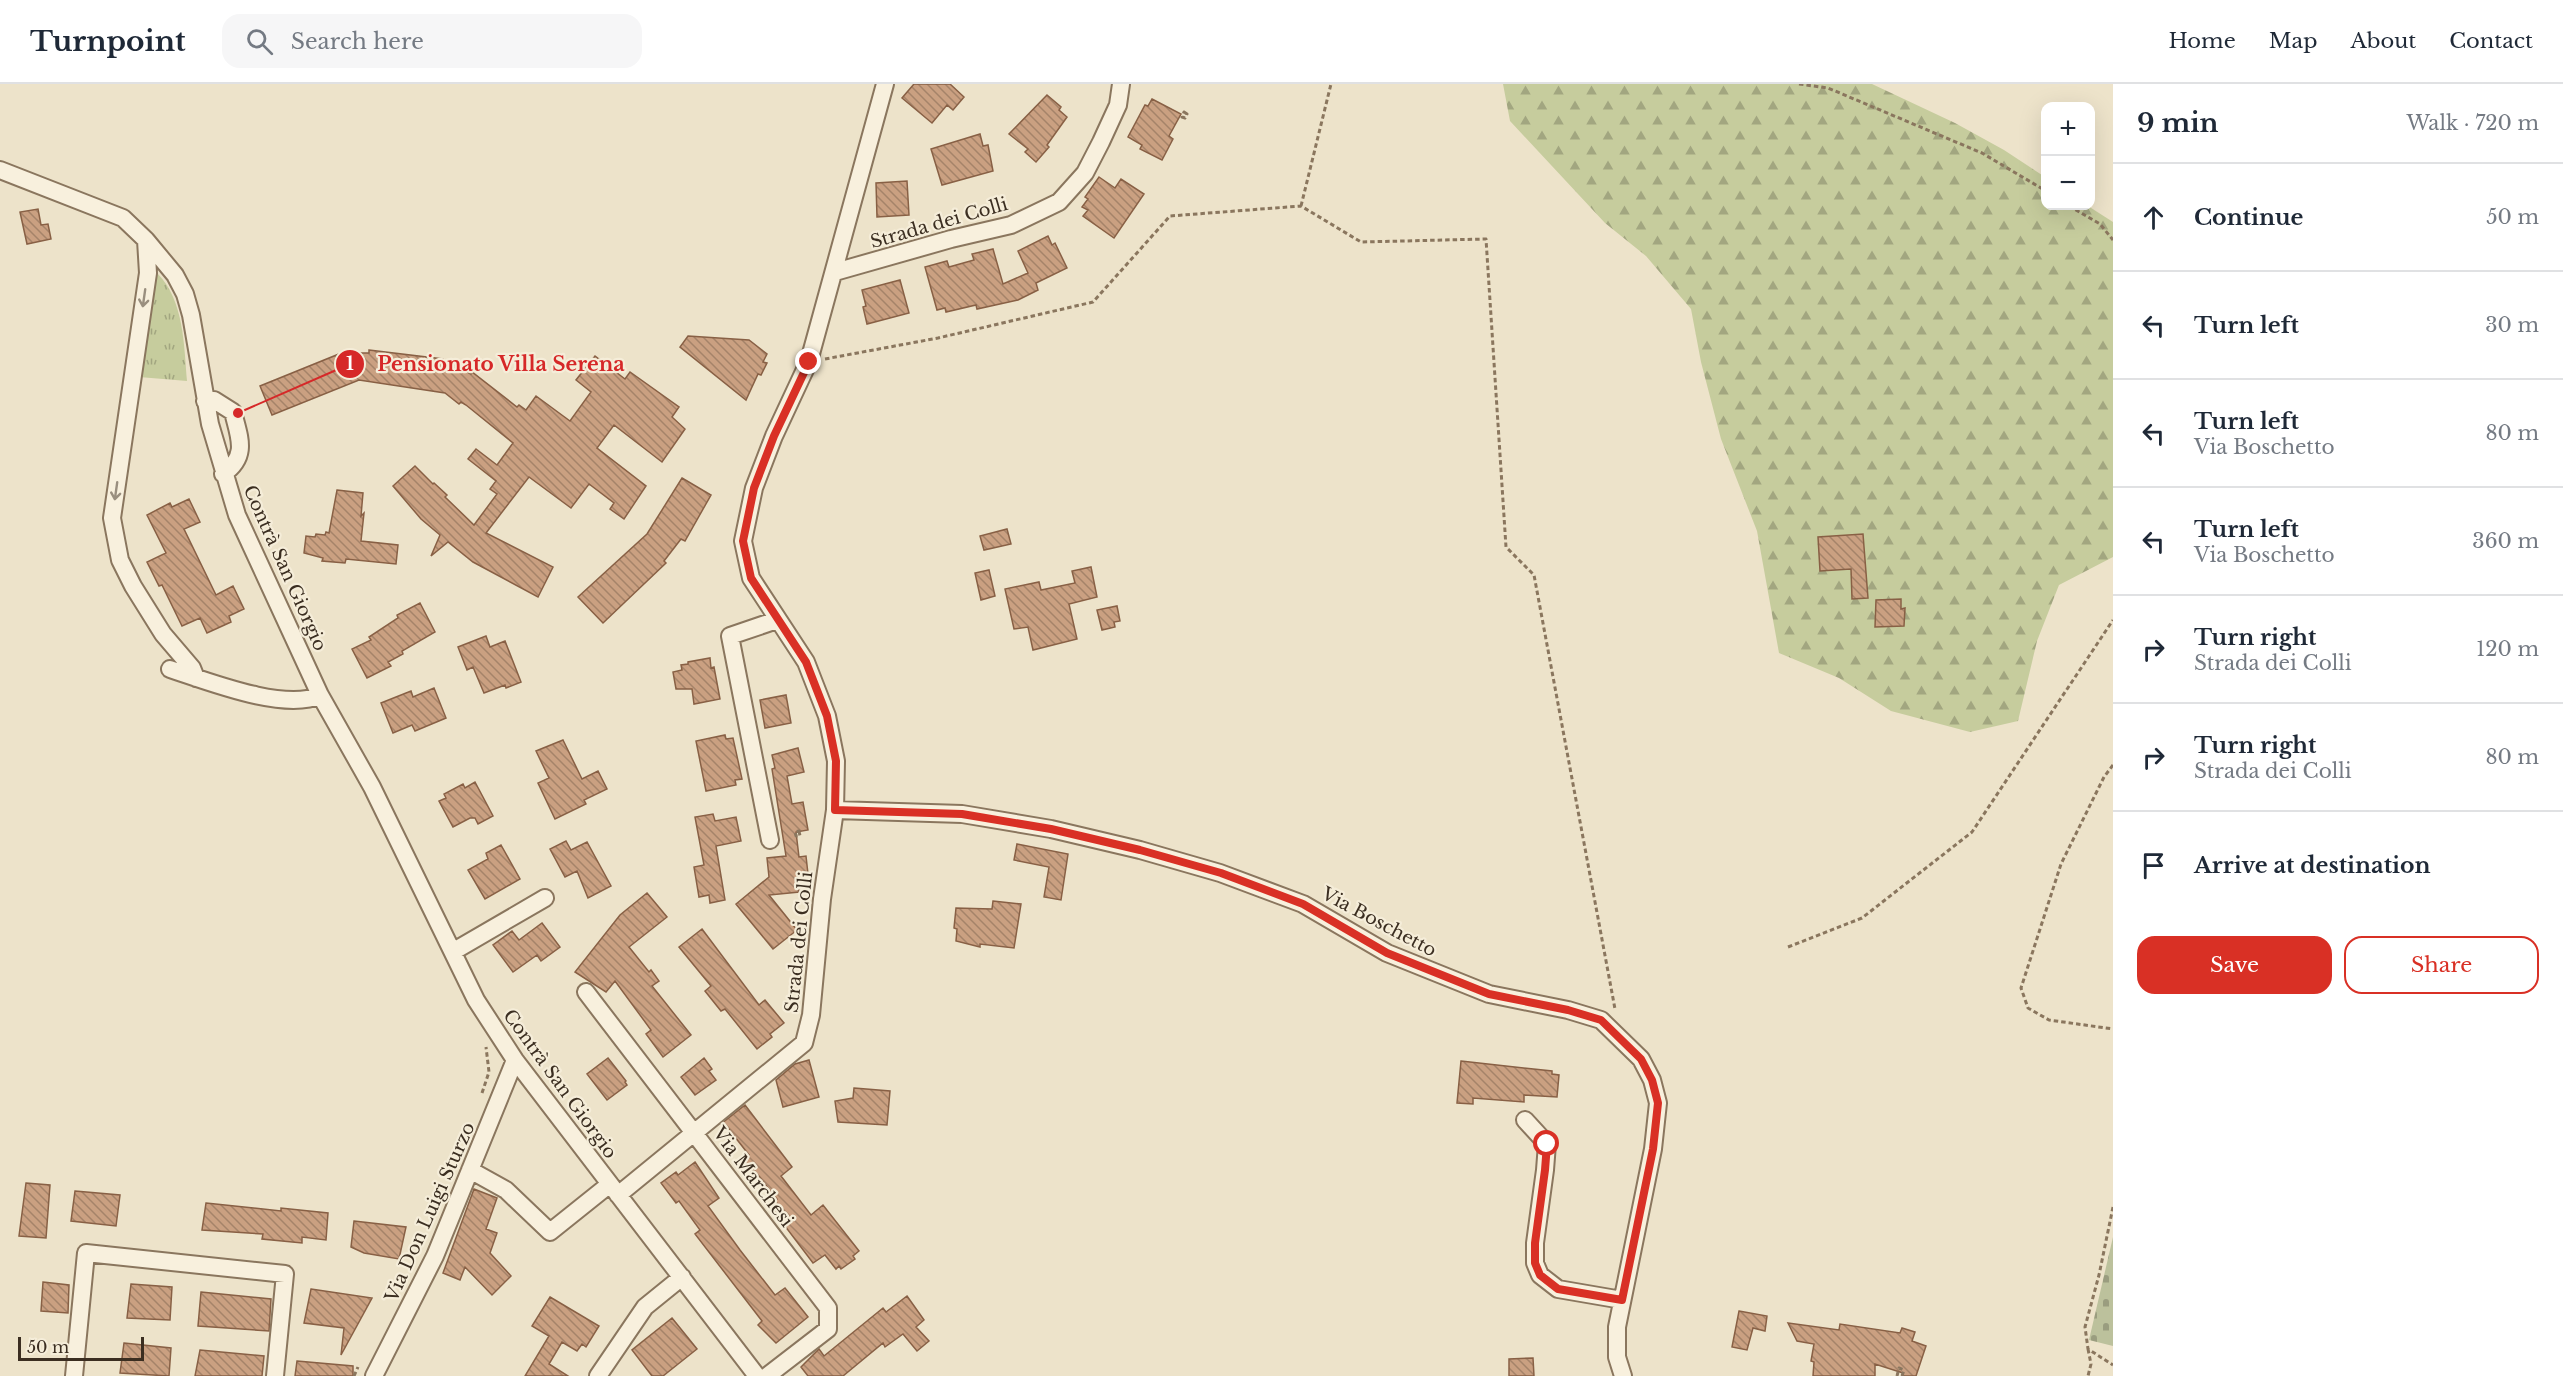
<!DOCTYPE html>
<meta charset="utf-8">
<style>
body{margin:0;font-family:"Libre Baskerville",serif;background:#f6f6f7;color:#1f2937}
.controls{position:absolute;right:18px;top:18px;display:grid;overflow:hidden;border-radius:12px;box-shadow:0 6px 24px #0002}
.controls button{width:54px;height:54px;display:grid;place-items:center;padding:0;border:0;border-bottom:2px solid #e0e1e3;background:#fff;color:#1f2937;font:30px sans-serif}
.scale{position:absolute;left:18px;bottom:15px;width:126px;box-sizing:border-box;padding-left:6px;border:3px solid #3b2e21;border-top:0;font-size:16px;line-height:21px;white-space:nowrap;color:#3b2e21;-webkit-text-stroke:4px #f5edd9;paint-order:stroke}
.stop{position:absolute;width:18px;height:18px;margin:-14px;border:4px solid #d93025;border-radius:50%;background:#fff}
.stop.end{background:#d93025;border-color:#fff;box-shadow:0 2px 6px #0008}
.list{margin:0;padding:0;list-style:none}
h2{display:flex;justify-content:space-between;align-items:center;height:78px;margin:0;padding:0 24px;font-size:26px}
h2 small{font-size:20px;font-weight:400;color:#747a83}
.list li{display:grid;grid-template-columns:39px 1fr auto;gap:18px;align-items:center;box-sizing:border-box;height:108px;padding:0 24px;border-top:2px solid #e0e1e3}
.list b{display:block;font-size:22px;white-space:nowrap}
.list p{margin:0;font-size:20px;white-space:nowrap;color:#747a83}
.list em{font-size:20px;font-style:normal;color:#747a83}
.actions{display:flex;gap:12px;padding:18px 24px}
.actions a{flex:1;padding:14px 0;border:2px solid #d93025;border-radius:18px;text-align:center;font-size:21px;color:#d93025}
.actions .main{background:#d93025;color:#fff}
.icon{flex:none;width:33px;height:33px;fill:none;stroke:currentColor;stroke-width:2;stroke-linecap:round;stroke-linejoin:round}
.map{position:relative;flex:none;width:2113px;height:1292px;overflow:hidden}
header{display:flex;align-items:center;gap:36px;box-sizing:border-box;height:84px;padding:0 30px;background:#fff;border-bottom:2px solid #e0e1e3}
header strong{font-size:28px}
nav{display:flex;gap:33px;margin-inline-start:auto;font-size:21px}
.search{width:420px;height:54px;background:#f6f6f7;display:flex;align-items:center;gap:15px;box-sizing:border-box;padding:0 21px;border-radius:18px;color:#747a83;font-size:22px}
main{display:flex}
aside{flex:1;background:#fff}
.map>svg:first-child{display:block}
</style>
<header>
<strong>Turnpoint</strong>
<div class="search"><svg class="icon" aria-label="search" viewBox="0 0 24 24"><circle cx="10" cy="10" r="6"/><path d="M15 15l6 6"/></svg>Search here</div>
<nav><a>Home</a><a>Map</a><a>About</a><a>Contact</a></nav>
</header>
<main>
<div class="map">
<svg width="2113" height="1292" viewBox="0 0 2113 1292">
<defs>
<pattern id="forest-firs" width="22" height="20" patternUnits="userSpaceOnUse" patternTransform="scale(1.5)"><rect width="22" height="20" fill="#c6cc9d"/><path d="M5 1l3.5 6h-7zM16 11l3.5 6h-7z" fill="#a2a680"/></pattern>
<pattern id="cemetery-stones" width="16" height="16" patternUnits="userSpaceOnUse" patternTransform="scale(1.5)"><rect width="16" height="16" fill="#bcc19c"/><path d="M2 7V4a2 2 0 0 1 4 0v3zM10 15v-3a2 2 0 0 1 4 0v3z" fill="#9a9d7f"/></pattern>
<pattern id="park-tufts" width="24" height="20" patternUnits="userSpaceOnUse" patternTransform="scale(1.5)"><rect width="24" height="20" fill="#c6cc9d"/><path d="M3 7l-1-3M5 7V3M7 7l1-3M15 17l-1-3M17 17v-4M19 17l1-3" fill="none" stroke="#a2a680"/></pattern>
<pattern id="building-back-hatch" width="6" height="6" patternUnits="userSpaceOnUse" patternTransform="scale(1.5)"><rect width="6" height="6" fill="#caa081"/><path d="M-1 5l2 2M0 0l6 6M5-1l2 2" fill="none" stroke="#a58369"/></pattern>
</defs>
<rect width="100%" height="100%" fill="#ede3ca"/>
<!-- forest -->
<path fill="url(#forest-firs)" d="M1503,0H1872L1955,39L2004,66L2045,93L2046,122H2088L2113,138V473L2059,501L2037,557L2018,637L1970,648L1891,627L1839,594L1779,569L1757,447L1721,355L1701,278L1691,225L1646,172L1605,139L1510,37Z"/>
<!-- cemetery -->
<path fill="url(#cemetery-stones)" d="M2113,1153V1262L2089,1256Z"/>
<!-- park -->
<path fill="url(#park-tufts)" d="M158,190C184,217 184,261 187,297L139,293L154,193Z"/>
<!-- building -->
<path fill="url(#building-back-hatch)" stroke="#886045" stroke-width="1.5" d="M914,0H950L964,13L953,26L947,21L932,39L902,14Z
M1047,11L1061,23L1059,26L1067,33L1047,61L1049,63L1036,78L1025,68L1028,65L1009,50Z
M1152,15L1181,30L1169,52L1173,55L1162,76L1140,65L1142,61L1128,53L1145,21L1148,22Z
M980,50L983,62L988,61L993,87L942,101L931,65Z
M1099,93L1115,104L1121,95L1144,110L1114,154L1083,132L1088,126L1082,123L1088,115L1085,113Z
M907,97L909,131L877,133L876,99Z
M38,125L41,141L48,140L51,155L27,160L20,128Z
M1048,152L1052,161L1055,159L1067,184L1036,199L1038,206L1018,216L977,225L976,221L946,228L945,224L937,226L925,183L947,177L949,183L974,176L972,170L993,165L1003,200L1028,189L1018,167Z
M900,196L909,229L867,240L863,223L866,222L862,206Z
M688,252L749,256L767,270L763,278L767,279L761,291L758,290L746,316L680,263Z
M369,266L443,275V279L455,281L471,290L472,288L517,323L519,321L526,326L536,312L570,337L591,308L576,296L595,272L625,295L630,288L679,323L672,333L685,345L662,378L614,341L597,364L646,402L624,435L610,425L614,419L589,400L571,424L529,393L486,449L553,483L538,513L473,478L448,458L431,472L440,451L421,435L393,402L415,382L433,400L434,399L447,411L445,413L474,441L497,410L490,405L496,397L468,375L476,365L497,381L513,359L466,321L461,318L459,320L445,309L359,296L272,331L260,302L339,270L341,272L356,269H369Z
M682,394L711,411L685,457L681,455L664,477L666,479L603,539L578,513L647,450Z
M337,406L363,409L361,432L364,429L361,457L398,461L396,480L346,475L345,479L322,477L323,474L304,469L306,452L315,453L316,450L325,451L326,448L329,449Z
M189,415L200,438L184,445L216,511L233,502L244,525L229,532L231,538L207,549L200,534L182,542L162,501L159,502L147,478L166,469L147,431L170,419L172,423Z
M1007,445L1011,460L984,466L980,452Z
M1863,450L1868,514L1852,515L1851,485L1820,487L1818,453Z
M1091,483L1097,513L1069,520L1077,555L1033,566L1028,543L1014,545L1005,505L1039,498L1041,506L1075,499L1072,487Z
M989,486L995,512L981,516L975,489Z
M1901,515V525L1905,524L1904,542L1875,543L1876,516Z
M420,519L435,548L402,567L403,570L388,578L391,582L367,594L352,565L371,556L369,553L398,534L397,531Z
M1117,522L1120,537L1114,538L1115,543L1102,546L1097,526Z
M486,552L490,563L505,557L521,598L506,604L505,601L484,609L473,583L467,586L458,563Z
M710,574L711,584L714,583L720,615L694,620L692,605H676L673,588L682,586L681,581L688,580V578Z
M434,604L446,634L415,647L412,641L393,649L381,619L411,607L413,613Z
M786,611L791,639L765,644L760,616Z
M725,651L726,655L733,654L742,695L735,696L736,701L706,707L696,657Z
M563,656L582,695L598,687L607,705L584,716L586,720L555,735L538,699L549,694L536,667Z
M798,664L804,688L787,692L792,720L803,718L808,746L796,748L799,773L806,772L808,790H802L803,801L798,802L799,808L769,811L797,846L773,865L736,820L769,793L767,774L786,772L772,685L775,684L772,671Z
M475,698L493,732L478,740L475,734H470L453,743L439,717L446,714L444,710L463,700L465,704Z
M713,730L715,737L736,733L741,757L716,762L725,816L710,819L709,811L699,813L694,783L704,781L695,733Z
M566,757L571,766L587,758L611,802L588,814L577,787L565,793L550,765Z
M1017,760L1068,770L1061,816L1044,813L1049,783L1014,776Z
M501,761L520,795L485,815L468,786L488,775L486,769Z
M647,809L667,833L629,863L649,888L651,886L659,897L652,902L691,951L663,973L646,950L651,946L615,897L606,908L575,888L620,831Z
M993,817L1021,820L1014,864L980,860V863L956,857L957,845L954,844L956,824L992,825Z
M542,839L560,863L541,877L537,871L513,888L493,861L512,847L519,856Z
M702,845L759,921L765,916L784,939L770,950L772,953L757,965L725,925L721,927L705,907L711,902L679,863Z
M608,974L626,997L625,998L627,1001L607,1016L587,990Z
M704,974L712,985L709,987L716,996L695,1011L681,993Z
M809,976L819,1013L783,1023L776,996L795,980Z
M1461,977L1552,987V990L1559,991L1557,1013L1524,1011V1018L1473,1014V1020L1457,1019Z
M854,1004L890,1007L887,1041L838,1038L835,1017L853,1014Z
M745,1021L792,1083L781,1092L811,1131L823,1121L859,1167L853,1172L855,1175L841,1185L839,1182L836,1185L825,1171L813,1179L769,1121L777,1115L754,1086L751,1088L742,1077L749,1071L728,1044L726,1046L721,1040Z
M695,1078L719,1114L708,1122L740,1166L775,1211L785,1204L808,1233L776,1259L758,1241L762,1237L695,1150L700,1146L679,1117L676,1119L661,1099L676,1088L678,1091Z
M26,1099L50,1101L46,1154L19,1152Z
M474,1105L497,1114L486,1145L497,1149L490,1169L511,1192L492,1211L465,1183L460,1196L443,1189Z
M75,1107L120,1111L116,1142L71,1137Z
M206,1119L281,1127V1124L328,1129L326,1156L302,1153V1159L262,1155L263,1150L202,1146Z
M354,1137L406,1143L399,1175L364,1169L351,1163Z
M43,1198L69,1201L68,1229L41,1227Z
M131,1200L172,1203L170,1236L127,1234Z
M311,1205L372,1214L341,1271L344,1244L304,1239Z
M201,1208L271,1215L269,1247L198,1242Z
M907,1212L924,1236L916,1243L929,1257L917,1267L903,1250L885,1263L883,1259L843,1292H808L801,1283L819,1265L824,1272L883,1224L886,1228Z
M550,1213L599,1242L586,1263L582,1260L577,1267L562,1258L549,1280L568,1292H525L549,1252L532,1242Z
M1739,1227L1767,1232L1765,1247L1753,1244L1747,1266L1732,1263Z
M672,1234L697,1265L663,1292H652L632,1266Z
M1788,1239L1839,1246L1840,1240L1900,1249L1902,1244L1915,1248L1912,1257L1926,1262L1916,1292H1902L1903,1289L1875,1280V1292H1813L1814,1278L1811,1277L1814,1260L1797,1257Z
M124,1259L171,1264L169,1292L120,1289Z
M200,1266L264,1272L262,1292H195Z
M1533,1274L1534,1292H1509V1275Z
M297,1277L353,1282V1292H295Z"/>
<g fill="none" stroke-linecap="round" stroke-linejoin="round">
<defs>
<path id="minor" d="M0,86L123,134L146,156L175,191L185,210L191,231L210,340L237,431L320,611L372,703L476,916L515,976L757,1292
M146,156L148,189L112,434L120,476L133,502L163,550L192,584L196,594
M835,188L951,155L1011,141L1059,118L1085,89L1101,58L1118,21L1121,0
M205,317L214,316L233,328C239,353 249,372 223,390
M170,585C207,597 285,628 320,611
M835,726L962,730L1051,745L1140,766L1220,789L1303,820L1387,869L1489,910L1568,926L1601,936L1641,975L1652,996L1658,1019L1653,1065L1617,1243V1273L1623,1292
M770,756L730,552L777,536
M454,867L545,814
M586,908L828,1224V1245L767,1292
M1525,1036L1547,1060L1545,1086L1535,1159V1179L1540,1191L1558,1205L1622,1216
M470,1086L506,1106L550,1148L610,1100
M618,1111L804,959L811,931L822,815L835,726L836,677L827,632L806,578L751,494L743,457L754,404L774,352L809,277L885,0
M74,1292L86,1169L285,1190L275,1292
M374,1292L435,1172L515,976
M598,1292L645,1223L682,1193"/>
</defs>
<!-- minor casing -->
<use href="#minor" stroke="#8a765e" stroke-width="20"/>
<!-- path -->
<path stroke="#8a765e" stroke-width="3" stroke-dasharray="4.5 3" stroke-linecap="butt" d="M1799,0L1828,4L1982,69L2046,107
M1184,28L1187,30L1185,34L1182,33Z
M1301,122L1331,0
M2069,122L2100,140L2113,156
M825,275L938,254L1093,218L1170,132L1301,122L1361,158L1486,155L1506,463L1534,491L1615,925
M2113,681L2104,693L2061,780L2021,904L2028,924L2049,936L2113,945
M799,747L800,752H796L795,748Z
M1788,863L1862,834L1972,748L2113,536
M482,1009L489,988L486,963
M2113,1123L2099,1191L2085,1243L2088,1265L2113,1281
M2088,1265L2091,1280L2088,1292
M354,1292L358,1283
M1897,1292L1899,1284L1904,1286
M1902,1292L1904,1286"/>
<!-- minor -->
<use href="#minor" stroke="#f8f0dd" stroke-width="16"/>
</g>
<!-- one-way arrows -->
<defs><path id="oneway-shaft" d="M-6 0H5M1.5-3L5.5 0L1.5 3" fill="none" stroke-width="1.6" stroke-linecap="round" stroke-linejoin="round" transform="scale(1.5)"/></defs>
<g stroke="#9a8f7f">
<use href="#oneway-shaft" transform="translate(144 214) rotate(98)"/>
<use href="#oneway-shaft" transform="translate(116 407) rotate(98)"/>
</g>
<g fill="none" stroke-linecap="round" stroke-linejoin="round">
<!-- route -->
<path stroke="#d93025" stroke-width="8" d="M809,278L774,352L754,404L743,457L751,494L806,578L827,632L836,677L835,726L962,730L1051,745L1140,766L1221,789L1303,820L1387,869L1489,910L1568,926L1601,936L1641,975L1652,996L1658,1019L1653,1065L1622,1216L1558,1205L1540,1191L1535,1179V1159L1545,1086L1547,1060"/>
</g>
<g text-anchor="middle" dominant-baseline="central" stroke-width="4.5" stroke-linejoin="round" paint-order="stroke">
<!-- street labels -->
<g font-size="18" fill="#3b2e21" stroke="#f5edd9">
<text transform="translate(939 139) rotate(-16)">Strada dei Colli</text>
<text transform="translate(285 484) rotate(66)">Contrà San Giorgio</text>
<text transform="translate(1379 838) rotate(28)">Via Boschetto</text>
<text transform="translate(799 858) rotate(-84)">Strada dei Colli</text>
<text transform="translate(560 1000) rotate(54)">Contrà San Giorgio</text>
<text transform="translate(753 1093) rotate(53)">Via Marchesi</text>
<text transform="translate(430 1128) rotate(-66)">Via Don Luigi Sturzo</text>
</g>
</g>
<!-- callouts -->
<path fill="none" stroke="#d62828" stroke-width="2" d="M238 329L350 280"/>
<g fill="#d62828" stroke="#f5edd9" stroke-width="2">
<circle cx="238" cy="329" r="6"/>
<circle cx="350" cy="280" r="15"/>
</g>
<g font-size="18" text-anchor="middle" font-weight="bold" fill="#fff">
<text x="350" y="286">1</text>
</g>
<g font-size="20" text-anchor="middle" font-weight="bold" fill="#d62828" stroke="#f5edd9" stroke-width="4.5" stroke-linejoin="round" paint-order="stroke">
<text x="501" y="287">Pensionato Villa Serena</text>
</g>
</svg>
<div class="controls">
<button>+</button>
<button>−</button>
</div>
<div class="scale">50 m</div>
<div class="stop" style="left:1547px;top:1060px"></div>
<div class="stop end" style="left:809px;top:278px"></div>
</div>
<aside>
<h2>9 min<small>Walk · 720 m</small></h2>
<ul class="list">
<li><svg class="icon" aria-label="ahead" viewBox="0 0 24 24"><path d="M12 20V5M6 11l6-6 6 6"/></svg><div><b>Continue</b></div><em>50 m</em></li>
<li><svg class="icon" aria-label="left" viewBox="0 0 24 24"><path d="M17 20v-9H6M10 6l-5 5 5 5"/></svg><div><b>Turn left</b></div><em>30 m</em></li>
<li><svg class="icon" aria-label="left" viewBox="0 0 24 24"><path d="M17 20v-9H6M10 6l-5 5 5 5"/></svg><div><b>Turn left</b><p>Via Boschetto</p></div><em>80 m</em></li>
<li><svg class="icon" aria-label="left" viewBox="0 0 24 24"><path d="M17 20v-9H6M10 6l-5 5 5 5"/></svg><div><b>Turn left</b><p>Via Boschetto</p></div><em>360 m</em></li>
<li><svg class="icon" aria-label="right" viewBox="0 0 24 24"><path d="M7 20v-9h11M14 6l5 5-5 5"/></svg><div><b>Turn right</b><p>Strada dei Colli</p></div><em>120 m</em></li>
<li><svg class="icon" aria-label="right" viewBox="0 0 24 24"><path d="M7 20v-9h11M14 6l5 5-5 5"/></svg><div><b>Turn right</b><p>Strada dei Colli</p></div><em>80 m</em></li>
<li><svg class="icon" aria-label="arrive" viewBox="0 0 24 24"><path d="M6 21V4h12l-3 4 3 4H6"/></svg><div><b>Arrive at destination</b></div></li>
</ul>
<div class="actions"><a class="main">Save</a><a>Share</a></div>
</aside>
</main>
